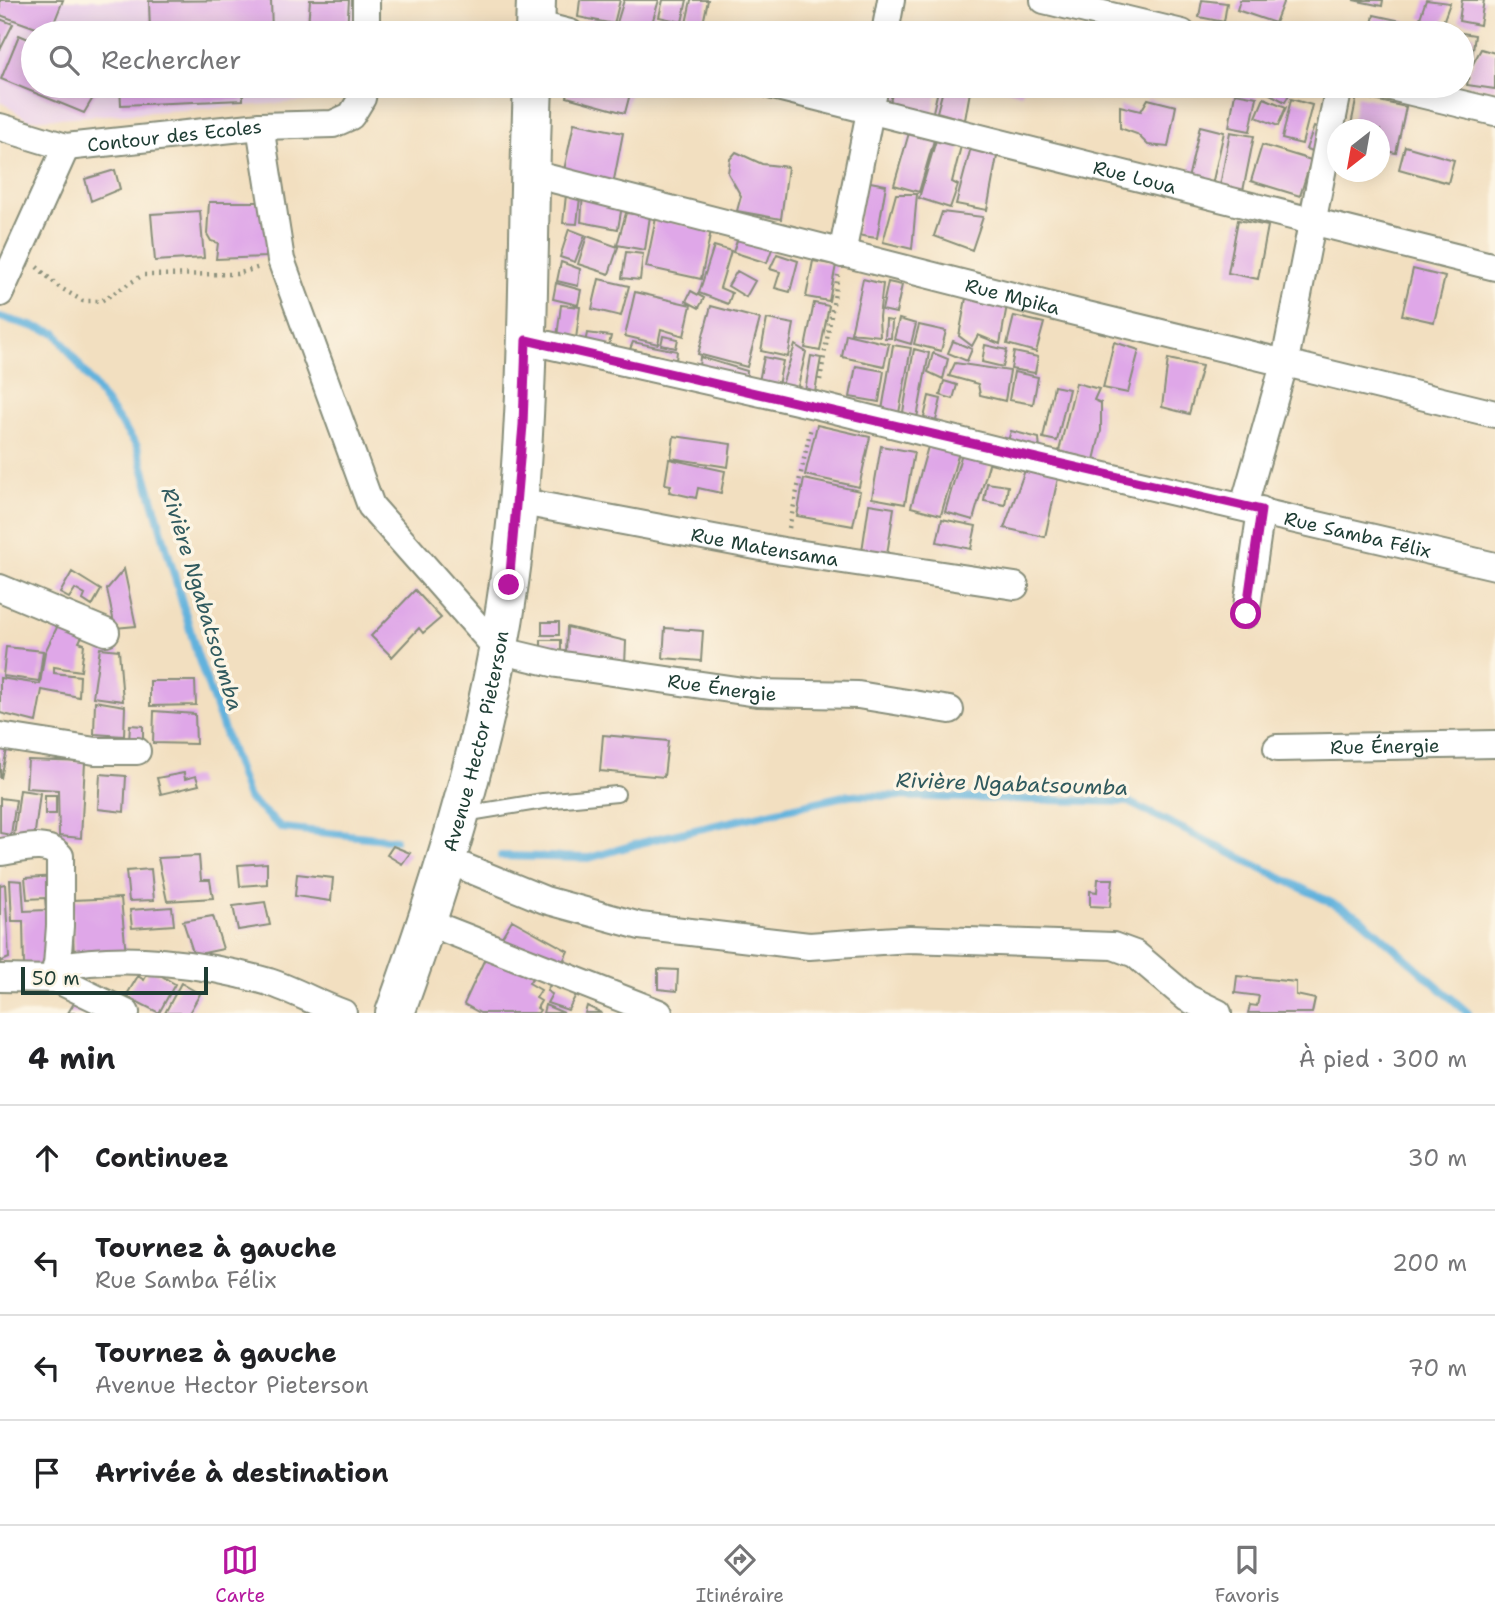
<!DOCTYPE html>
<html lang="fr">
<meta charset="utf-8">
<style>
body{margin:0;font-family:"Shantell Sans",sans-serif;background:#f2f2f2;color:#202124}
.compass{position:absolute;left:1327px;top:119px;width:63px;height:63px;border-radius:50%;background:#fff;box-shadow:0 4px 18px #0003;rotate:211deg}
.scale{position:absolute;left:21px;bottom:18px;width:187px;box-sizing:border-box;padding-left:7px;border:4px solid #1f3d34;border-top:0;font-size:19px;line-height:24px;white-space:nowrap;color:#1f3d34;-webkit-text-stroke:5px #fcf5e5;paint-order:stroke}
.stop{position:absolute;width:21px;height:21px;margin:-16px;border:5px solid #b5179e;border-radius:50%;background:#fff}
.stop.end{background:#b5179e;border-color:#fff;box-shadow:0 2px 7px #0008}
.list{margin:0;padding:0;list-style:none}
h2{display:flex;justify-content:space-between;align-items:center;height:91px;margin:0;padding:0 28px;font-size:30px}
h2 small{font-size:23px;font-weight:400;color:#757577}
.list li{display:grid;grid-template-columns:46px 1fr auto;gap:21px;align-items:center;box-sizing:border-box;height:105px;padding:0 28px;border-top:2px solid #e0e0e0}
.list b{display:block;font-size:26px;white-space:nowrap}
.list p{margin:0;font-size:23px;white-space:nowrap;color:#757577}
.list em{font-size:23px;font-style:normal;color:#757577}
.icon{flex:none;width:38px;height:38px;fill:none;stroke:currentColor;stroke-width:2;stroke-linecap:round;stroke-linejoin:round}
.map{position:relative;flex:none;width:1495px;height:1013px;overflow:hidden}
.search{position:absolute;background:#fff;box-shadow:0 4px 18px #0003;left:21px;right:21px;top:21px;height:77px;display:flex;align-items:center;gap:18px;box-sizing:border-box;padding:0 24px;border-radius:38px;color:#757577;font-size:26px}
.sheet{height:511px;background:#fff}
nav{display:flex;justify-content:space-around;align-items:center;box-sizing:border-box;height:98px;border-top:2px solid #e0e0e0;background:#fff;font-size:19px;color:#757577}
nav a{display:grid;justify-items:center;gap:4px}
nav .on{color:#b5179e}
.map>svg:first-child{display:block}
</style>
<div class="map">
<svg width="1495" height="1013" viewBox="0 0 1495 1013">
<rect width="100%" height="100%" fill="#fcf5e5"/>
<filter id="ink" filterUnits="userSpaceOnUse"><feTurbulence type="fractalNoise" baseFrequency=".0143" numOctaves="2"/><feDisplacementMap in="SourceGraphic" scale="14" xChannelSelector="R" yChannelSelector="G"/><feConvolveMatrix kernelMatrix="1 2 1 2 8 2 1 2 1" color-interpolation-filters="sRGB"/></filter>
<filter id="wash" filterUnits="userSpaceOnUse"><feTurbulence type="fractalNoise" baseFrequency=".00686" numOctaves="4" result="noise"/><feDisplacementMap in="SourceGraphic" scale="28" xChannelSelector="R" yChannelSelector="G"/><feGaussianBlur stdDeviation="1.57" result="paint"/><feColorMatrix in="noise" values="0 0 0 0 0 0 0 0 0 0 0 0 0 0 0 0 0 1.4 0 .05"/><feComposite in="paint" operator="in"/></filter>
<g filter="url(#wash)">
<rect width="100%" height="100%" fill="#f2dfc0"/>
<!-- built -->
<path fill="#ebd1eb" d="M0,0H360L358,33H33V86H356L346,99L28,120L0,101Z"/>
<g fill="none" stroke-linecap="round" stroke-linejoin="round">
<!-- stream -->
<path stroke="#62b2dd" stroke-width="8" d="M0,317L56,333L137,446L197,654L248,798L282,828L395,840
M501,856L589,858L655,839L848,795L1128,802L1358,916L1468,1013"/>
</g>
<g id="blocks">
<!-- building -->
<path fill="#dfa7e8" d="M0,0H63L50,33L0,15Z
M271,0L272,33H150L149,1Z
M310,0H349L347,30L308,26Z
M580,0H620L614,24L578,17Z
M624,0H659L649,33L616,26Z
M663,0H687L682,22L659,17Z
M691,0H708L701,33H684Z
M1202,0L1227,3L1224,22L1199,17Z
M1240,0H1284L1275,23L1237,10Z
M1353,0H1383L1382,6Z
M1426,0L1450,3L1442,25L1420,18Z
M1462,0H1484L1480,25L1459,21Z
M1374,15L1424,26L1422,33H1370Z
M0,19L13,24L0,50Z
M1462,33L1475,35L1472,58L1462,56Z
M19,35L33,41V86H100L84,113L1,79Z
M1481,49L1495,53V89L1467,85L1470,69Z
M120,86H243V100L121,105Z
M570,86H632L625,113L567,97Z
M894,86H939L932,116L889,106Z
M944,86H971L965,120L937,112Z
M996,86H1024L1021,94Z
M1271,86L1292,89L1285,102L1268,93Z
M1235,93L1257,97L1250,131L1229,127Z
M1357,96L1406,107L1396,153L1380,150V130H1350Z
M1264,98L1286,107L1278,126L1256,117Z
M1148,99L1176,106L1168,147L1148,145L1137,134L1120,128V106L1141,111Z
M1291,99L1312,105L1302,144L1282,139Z
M574,123L623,133L613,185L563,175Z
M1200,126L1224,132L1212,185L1188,179Z
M1314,127L1328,133L1320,153L1306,149Z
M1230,132L1254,136L1243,191L1220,186Z
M909,133L934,140L919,192L894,185Z
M937,137L961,146L952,182L958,185L950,208L919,198Z
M1262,145L1311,160L1300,196L1251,181Z
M1405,146L1454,160L1448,183L1399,169Z
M971,147L998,151L987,210L956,204Z
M736,152L762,164L788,167L781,219L737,211L741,196L728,173L730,159Z
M115,170L120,189L91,201L85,179Z
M865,181L886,185L877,238L856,235Z
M583,193L623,200L618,229L581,222Z
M896,194H917L912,249L883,242Z
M566,195L580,197L577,224L563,223Z
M209,202H267V257L216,259L218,243L211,241L207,234Z
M200,211L204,258L155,261L151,214Z
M942,212L983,217L972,250L934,236Z
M626,213L650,216L645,250L617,245Z
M656,218L711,231L701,279L646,267Z
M1238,220L1268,226L1258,279L1228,273Z
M569,229L585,235L575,262L560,257Z
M739,235L773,246L767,263L733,252Z
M587,236L618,247L609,274L578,264Z
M714,246L731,251L720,288L732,293L728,304L699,293Z
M626,252L643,254L640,280L622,278Z
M777,254L798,261L790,292L775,288L780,272L770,269Z
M813,261L836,265L829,301L806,297Z
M561,262L580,269L578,286L557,281Z
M1413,269L1445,277L1434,322L1402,315Z
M737,271L755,281L746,297L728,286Z
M599,279L629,286L621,316L592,309Z
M863,279L883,284L879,317L880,336L851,333Z
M888,282L902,285L896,313L882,310Z
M556,283L581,290L578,305L553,299Z
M691,291L704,298L699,308L686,301Z
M635,292L691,305L684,336L661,329L658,344L625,336Z
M966,298L1007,305L1000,344L978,335L972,346L959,336Z
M814,303L829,306L820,351L805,348Z
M561,305L580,307L576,339L557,337Z
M711,306L760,319L747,367L698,354Z
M1014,316L1044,323L1036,352L1007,344Z
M767,319L794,324L788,357L761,351Z
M899,319L916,324L911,344L894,339Z
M886,320L892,321L891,338H885Z
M919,325L946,331L941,351L914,344Z
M587,333L611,336L608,349L585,343Z
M846,334L889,344L884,366L842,357Z
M663,336L678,339L676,348L661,345Z
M953,341L972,349L967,361L948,353Z
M633,342L677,351L676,360L630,349Z
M1114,342L1139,350L1128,393L1103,388Z
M795,345L806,352L798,386L802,393L782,385Z
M893,345L911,348L899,413L882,410Z
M985,345L1007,350L1003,367L982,362Z
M914,349L929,353L917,418L903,412Z
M1014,352L1038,357L1035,373L1011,369Z
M933,353L948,359L943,379L928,372Z
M811,356L821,358L814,397L805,391Z
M700,357L747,371L746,386L698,376Z
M764,357L783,361L777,390L758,386Z
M1168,359L1202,366L1189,414L1162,407Z
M955,363L1010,371L1005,401L980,395L978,384L949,376Z
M856,366L884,371L879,402L850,397Z
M1014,372L1038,377L1033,404L1009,400Z
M944,381L957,385L953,399L940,395Z
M1076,383L1099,389L1094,400L1101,403V431L1094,460L1059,451Z
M1054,386L1069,389L1057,441L1043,438Z
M929,396L941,399L935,425L923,422Z
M817,425L870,437L859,487L805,475Z
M1011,431L1039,438L1040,451L1007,444Z
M674,436L731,444L728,467L671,458Z
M929,443L959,452L941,515L911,507Z
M881,446L914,452L905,504L872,498Z
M962,453L990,461L973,520L945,512Z
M669,459L725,471L721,493L698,488L696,498L669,492L671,485L665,484Z
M1028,462L1060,469L1045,537L1004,528Z
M804,479L860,491L853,526L797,516Z
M987,483L1008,486L1005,505L984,501Z
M869,504L894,508L887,555L862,551Z
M942,519L976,526L971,549L937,542Z
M124,569L136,626L115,628L107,589Z
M72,572L101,590L92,606L83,600L85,595L75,589L69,598L60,593Z
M415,590L441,618L423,633L419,628L392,657L371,636Z
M60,621L85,630L79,642L84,644L81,671L54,667V673L80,676L79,697L42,690L36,722L0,713V678L40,684L45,652Z
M542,622H559V635H542Z
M567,627L626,641L625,665L566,656Z
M665,628L703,631L701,661L663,658Z
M541,640H561V656H541Z
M6,647L43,651L39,681L3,676Z
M100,648L119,650L123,701L93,697Z
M150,681H195L196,705L150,706Z
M95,701L125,706L124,736L94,734Z
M154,711L195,714L196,744L153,743Z
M130,725L143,726V744L129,743Z
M603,735L668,741L664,777L600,771Z
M0,743L8,745L1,778H0Z
M28,760L85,762L81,838L59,836L58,790L26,788Z
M184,773L185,779L196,776L199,785L161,794L157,778Z
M100,774L126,776L124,812L98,809Z
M20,790L40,793L34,840L14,836Z
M45,795H56V814H45Z
M0,798L16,800L11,835L0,833Z
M393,846L410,853L402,864L387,855Z
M199,856L201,880H210L213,898L167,901L158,858Z
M267,863V884L240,886L238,865Z
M151,869L154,900L129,901L126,871Z
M297,874L333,878L331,901L295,896Z
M58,876L54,950H45V967L24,966L23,921H12L10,880L22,881L24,911L46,910L45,898L27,899L25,878Z
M1098,879H1113L1110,907L1090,906V891L1097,892Z
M5,884L9,958L0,962V885Z
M121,898L126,955L74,959L72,900Z
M265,902L270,925L238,930L233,906Z
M172,907L174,925L132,928L130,910Z
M213,916L223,949L194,955L183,921Z
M512,920L568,951L557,974L500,940Z
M487,954L536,972L529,983L541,990L536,998L541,1001L537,1008L540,1010L538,1013H480L464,1004Z
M150,969L175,984L159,1013L126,996L138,976L144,980Z
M658,969L678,970L677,991L658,989Z
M1237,976L1296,982V995L1315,999L1312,1013H1248L1250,1005L1257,1006L1259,996L1235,993Z
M552,981L576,995L568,1010L547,1003L552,994L547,991Z
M181,983L200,994L189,1013H165Z
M80,993L115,1013H68Z
M545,1005L564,1013H543Z
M587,1006L602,1013H585Z"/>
</g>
</g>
<g filter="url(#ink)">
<use href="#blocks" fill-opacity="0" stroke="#888e7a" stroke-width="2"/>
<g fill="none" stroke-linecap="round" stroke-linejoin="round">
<defs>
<path id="lane" d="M464,814L543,801L617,794"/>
<g id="street">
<path d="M1044,0L1182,33"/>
<path d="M535,24L570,33"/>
<path d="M366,33V0"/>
<path d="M885,33L891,0"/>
<path id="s1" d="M773,86L1495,267"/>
<path d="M1387,86L1495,112"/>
<path id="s2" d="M260,126L281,260L371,506L498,650L557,664L757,693L858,695L950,710"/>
<path id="s3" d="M0,127L66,147L260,126L333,124L351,116L362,98L364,86"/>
<path id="s4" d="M529,173L1075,312L1495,414"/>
<path d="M842,254L875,86"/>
<path d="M0,293L66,147"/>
<path id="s5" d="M526,340L815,405L1040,461L1495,566"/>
<path id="s6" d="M517,501L783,551L1015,586"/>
<path d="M1244,506L1285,361L1339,86"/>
<path d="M0,588L106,632"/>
<path d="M1246,614L1261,510"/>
<path d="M0,736L95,751H137"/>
<path id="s7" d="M1277,748L1495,744"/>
<path d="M0,852C19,850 46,840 60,856V926L56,979"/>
<path d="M447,860L545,900L640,926L809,946L910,939L1113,946L1135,954L1187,998L1218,1013"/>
<path d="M427,922L659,1013"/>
<path d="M56,967C125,953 202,963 269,982C294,990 318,1004 343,1013"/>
<path d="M0,978L56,979L126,1013"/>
</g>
<g id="secondary">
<path d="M535,33L536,0"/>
<path id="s8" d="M395,1013C445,874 489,730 509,583C532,419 526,251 533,86"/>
</g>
</defs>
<!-- lane casing -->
<use href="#lane" stroke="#888e7a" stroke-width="18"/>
<!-- street casing -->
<use href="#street" stroke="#888e7a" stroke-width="30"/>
<!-- secondary casing -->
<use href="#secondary" stroke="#888e7a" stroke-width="42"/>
<!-- path -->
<path stroke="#888e7a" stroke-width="4.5" stroke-dasharray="2 5" stroke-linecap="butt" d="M37,267L59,287L83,301H101L143,275L237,274L260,267
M820,380L838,275
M789,528L811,427"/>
<!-- lane -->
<use href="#lane" stroke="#fff" stroke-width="14"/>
<!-- street -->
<use href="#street" stroke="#fff" stroke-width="26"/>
<!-- secondary -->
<use href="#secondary" stroke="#fff" stroke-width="38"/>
</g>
</g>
<g fill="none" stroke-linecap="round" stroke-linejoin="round" filter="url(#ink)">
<!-- route -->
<path stroke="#b5179e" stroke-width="9" d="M509,585L523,425L526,340L1261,510L1246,614"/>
</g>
<g text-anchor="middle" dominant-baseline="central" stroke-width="7" stroke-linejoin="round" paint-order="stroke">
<!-- street labels -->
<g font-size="19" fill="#1f3d34" stroke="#fcf5e5">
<text stroke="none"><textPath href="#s3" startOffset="178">Contour des Ecoles</textPath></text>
<text stroke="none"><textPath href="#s1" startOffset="373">Rue Loua</textPath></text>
<text stroke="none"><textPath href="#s4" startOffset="499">Rue Mpika</textPath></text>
<text stroke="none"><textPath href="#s5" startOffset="854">Rue Samba Félix</textPath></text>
<text stroke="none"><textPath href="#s6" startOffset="252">Rue Matensama</textPath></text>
<text stroke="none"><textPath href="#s2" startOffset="817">Rue Énergie</textPath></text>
<text stroke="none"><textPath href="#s8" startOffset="284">Avenue Hector Pieterson</textPath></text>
<text stroke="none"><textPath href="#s7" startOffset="108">Rue Énergie</textPath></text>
</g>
<!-- water labels -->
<g font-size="21" font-style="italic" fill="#305a5e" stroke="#fcf5e5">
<text transform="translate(202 599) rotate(73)">Rivière Ngabatsoumba</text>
<text transform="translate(1012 784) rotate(2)">Rivière Ngabatsoumba</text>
</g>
</g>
</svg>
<svg class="compass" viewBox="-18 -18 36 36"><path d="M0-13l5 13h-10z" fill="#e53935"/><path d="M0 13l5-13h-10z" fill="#757577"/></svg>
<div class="scale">50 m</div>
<div class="stop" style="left:1246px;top:614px"></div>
<div class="stop end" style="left:509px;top:585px"></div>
<div class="search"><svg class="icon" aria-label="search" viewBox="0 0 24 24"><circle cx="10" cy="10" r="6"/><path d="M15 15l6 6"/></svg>Rechercher</div>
</div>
<section class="sheet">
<h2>4 min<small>À pied · 300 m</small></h2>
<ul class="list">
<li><svg class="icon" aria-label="ahead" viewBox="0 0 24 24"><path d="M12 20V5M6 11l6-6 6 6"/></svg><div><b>Continuez</b></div><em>30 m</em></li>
<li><svg class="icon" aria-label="left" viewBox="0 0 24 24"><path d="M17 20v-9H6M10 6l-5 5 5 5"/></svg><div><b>Tournez à gauche</b><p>Rue Samba Félix</p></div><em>200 m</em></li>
<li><svg class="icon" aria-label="left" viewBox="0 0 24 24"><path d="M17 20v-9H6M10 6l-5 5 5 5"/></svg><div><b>Tournez à gauche</b><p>Avenue Hector Pieterson</p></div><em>70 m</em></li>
<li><svg class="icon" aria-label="arrive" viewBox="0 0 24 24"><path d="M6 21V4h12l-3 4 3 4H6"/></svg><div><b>Arrivée à destination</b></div></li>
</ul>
</section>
<nav>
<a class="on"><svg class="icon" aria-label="map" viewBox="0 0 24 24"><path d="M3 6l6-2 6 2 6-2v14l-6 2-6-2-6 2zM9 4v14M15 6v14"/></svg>Carte</a>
<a><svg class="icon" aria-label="directions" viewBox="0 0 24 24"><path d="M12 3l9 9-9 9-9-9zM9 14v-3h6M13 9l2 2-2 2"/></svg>Itinéraire</a>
<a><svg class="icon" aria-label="saved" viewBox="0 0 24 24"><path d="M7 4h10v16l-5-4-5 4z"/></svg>Favoris</a>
</nav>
